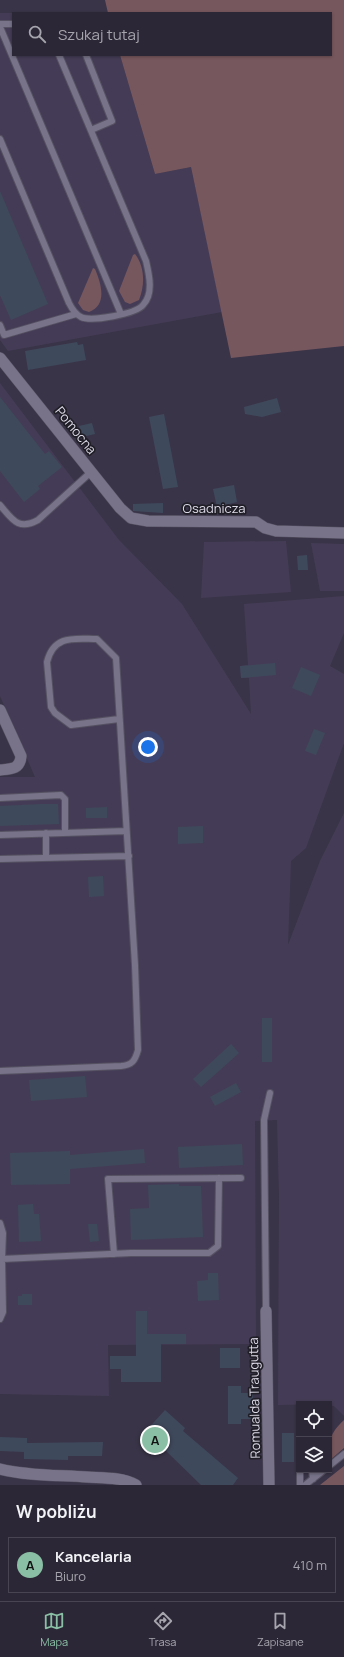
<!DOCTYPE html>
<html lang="pl">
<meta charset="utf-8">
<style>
body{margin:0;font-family:Manrope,sans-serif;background:#342f3e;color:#f1f3f6}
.controls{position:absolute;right:12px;bottom:12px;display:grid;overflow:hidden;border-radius:0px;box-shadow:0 1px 3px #0004}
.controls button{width:36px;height:36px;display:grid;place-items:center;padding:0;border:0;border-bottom:1px solid #484451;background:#2c2736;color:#f1f3f6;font:20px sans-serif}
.you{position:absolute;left:148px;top:747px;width:14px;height:14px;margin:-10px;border:3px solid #fff;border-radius:50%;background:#1a73e8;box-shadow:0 0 0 6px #1a73e833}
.badge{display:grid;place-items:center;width:26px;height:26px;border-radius:50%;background:#8abfa5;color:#111;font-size:13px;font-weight:700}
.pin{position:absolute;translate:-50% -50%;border:2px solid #fff;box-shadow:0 1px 4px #0006}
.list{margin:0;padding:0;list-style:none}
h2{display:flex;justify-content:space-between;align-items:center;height:52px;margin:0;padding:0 16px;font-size:17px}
h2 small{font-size:13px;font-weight:400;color:#a6a5ad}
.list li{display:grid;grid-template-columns:26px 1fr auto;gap:12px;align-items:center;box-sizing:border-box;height:56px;margin:0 8px 8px;padding:0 8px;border:1px solid #484451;border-radius:0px}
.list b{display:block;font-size:15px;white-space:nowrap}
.list p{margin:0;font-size:13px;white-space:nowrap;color:#a6a5ad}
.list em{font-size:13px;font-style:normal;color:#a6a5ad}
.icon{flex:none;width:22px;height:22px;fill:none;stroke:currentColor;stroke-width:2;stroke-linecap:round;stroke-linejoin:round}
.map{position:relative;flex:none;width:344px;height:1485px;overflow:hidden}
.search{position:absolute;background:#2c2736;box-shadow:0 1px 3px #0004;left:12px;right:12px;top:12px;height:44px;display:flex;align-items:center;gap:10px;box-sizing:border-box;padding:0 14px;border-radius:0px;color:#a6a5ad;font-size:15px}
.sheet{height:116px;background:#2c2736}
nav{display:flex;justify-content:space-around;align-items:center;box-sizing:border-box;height:56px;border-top:1px solid #484451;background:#2c2736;font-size:11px;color:#a6a5ad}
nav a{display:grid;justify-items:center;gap:2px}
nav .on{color:#8abfa5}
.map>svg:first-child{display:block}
</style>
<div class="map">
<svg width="344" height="1485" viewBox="0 0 344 1485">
<rect width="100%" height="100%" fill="#3a3448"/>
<!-- built -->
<path fill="#443c56" d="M0,13H13V55H120L155,174L191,167L222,312L8,351L0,340Z
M0,383L119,540L182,604L251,714L249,678H241L240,666L248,665L244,604L344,596V633L330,666L344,674V743L306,848L291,861L288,945L320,861L344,813V1416L334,1406H329V1404L278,1405L279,1195L277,1120L255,1121L256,1344L108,1345L109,1396L0,1394V777H35L0,696Z
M286,541L291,592L201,598L204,542Z
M311,543L344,544V591H320Z"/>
<!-- grass -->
<path fill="#77575e" d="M105,0H344V346L231,358L191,167L155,174L120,55H331V13H108Z
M135,254C145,267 145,285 139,300L130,304L125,302L119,291L133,255Z
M93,268L95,269C101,283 108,305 89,312L83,310L78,303Z
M344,1420V1448L329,1461C329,1441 329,1434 344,1420Z
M344,1466V1485H320Z"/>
<!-- building -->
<path fill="#3f495c" d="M0,191L48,304L11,320L0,295Z
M77,342L78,345L83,344L86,360L28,370L25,351Z
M0,397L45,454L49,451L62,467L38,486L40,489L24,502L0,471Z
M277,398L281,412L262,417L245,414L244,407Z
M164,414L178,487L163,489L149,417Z
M92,423L95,434L82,437L79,426Z
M234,485L237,502L217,507L213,489Z
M163,503V513L133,511V504Z
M307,555L308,570H298L297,556Z
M275,663L276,675L241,678L240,666Z
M301,667L320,675L311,696L292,688Z
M314,729L325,733L316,755L305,751Z
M41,804H58L59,824L0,826V806Z
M107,807V818H86V808Z
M203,826V843L178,844V827Z
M103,876L104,896L89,897L88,877Z
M262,1018H272V1062H262Z
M231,1044L239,1053L201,1087L193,1079Z
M85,1076L87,1097L31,1101L29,1080Z
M236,1083L241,1092L215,1106L210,1097Z
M242,1144L243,1165L179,1168L178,1147Z
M144,1149L145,1163L70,1169V1184L11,1185L10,1153L70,1151V1155Z
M179,1184V1186H201L203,1237L131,1240L130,1209L149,1208L148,1185Z
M33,1204L34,1214H39L41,1241L19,1242L18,1205Z
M88,1224H97L99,1241L90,1242Z
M208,1273H218L219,1300L198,1301L197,1281L208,1280Z
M22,1294H32V1305H18V1296H22Z
M136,1311H147V1334H186V1344H161V1382H121V1369H110V1356H136Z
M220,1348H240V1368H220Z
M228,1386H241V1393H253V1419H241V1424H228Z
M165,1410L185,1428L183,1431L238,1478L233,1485H201L165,1450L163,1452L143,1434Z
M282,1433H294V1462H282Z
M0,1437L27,1438V1443L103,1442L102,1456H68V1460L24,1459V1452L0,1451Z"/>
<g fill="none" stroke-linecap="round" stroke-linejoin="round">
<defs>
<path id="service" d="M0,24H13
M0,27L121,314
M86,55L112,121L91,130
M0,139L69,303C72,309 75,314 81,317C91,322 136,314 143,305C154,294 149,274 146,261L59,55
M0,325L4,335L76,314
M0,505C12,519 18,531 38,520L91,472
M0,798L61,795L65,799V833
M0,835L126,831
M46,857V833
M0,859L129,856
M0,1071L121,1066C132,1065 135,1061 138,1050L135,965L116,658L97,639C75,639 54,634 47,662L51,707L55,713L71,725L119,719
M0,1223L3,1233L2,1259L131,1253H209L218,1246L219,1178
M114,1254L108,1179L241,1178
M0,1259H2L3,1312L0,1319
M266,1311L264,1120L270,1093
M329,1466L344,1454
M300,1470V1485
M312,1470L313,1479
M305,1485L324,1470"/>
<path id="minor" d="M0,358L120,508L131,518L148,521L256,522L265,528L276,531L344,533
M0,710L21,756C20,769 12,769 0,770
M266,1311L269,1485
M0,1469C28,1476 59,1475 87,1477C103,1478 122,1477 136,1485"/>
</defs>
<!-- service casing -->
<use href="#service" stroke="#565162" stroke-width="8"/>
<!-- minor casing -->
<use href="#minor" stroke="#565162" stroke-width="12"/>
<!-- service -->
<use href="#service" stroke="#787389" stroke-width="6"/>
<!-- minor -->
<use href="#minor" stroke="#787389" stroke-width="11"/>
</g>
<g text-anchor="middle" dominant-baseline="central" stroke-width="3.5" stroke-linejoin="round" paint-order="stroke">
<!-- street labels -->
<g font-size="13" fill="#dedbe8" stroke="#201e27">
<text transform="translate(76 430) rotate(51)">Pomocna</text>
<text x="214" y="508">Osadnicza</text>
<text transform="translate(254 1398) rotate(-91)">Romualda Traugutta</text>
</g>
</g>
</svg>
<div class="controls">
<button><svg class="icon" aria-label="locate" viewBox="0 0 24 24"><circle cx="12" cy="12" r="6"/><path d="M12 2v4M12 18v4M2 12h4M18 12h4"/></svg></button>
<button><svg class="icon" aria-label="layers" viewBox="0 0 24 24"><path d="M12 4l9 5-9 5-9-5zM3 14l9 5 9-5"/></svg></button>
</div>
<div class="you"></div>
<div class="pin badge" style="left:155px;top:1440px">A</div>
<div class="search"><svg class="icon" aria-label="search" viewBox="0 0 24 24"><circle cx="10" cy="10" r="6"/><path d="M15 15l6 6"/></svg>Szukaj tutaj</div>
</div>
<section class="sheet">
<h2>W pobliżu<small></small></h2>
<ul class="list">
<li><span class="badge">A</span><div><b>Kancelaria</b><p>Biuro</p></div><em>410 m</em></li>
</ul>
</section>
<nav>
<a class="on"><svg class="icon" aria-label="map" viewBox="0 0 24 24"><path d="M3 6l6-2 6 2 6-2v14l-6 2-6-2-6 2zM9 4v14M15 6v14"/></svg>Mapa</a>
<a><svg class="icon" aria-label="directions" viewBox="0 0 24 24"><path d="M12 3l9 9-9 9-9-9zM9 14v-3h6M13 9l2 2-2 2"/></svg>Trasa</a>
<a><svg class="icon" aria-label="saved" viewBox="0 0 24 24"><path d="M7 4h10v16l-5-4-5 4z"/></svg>Zapisane</a>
</nav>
